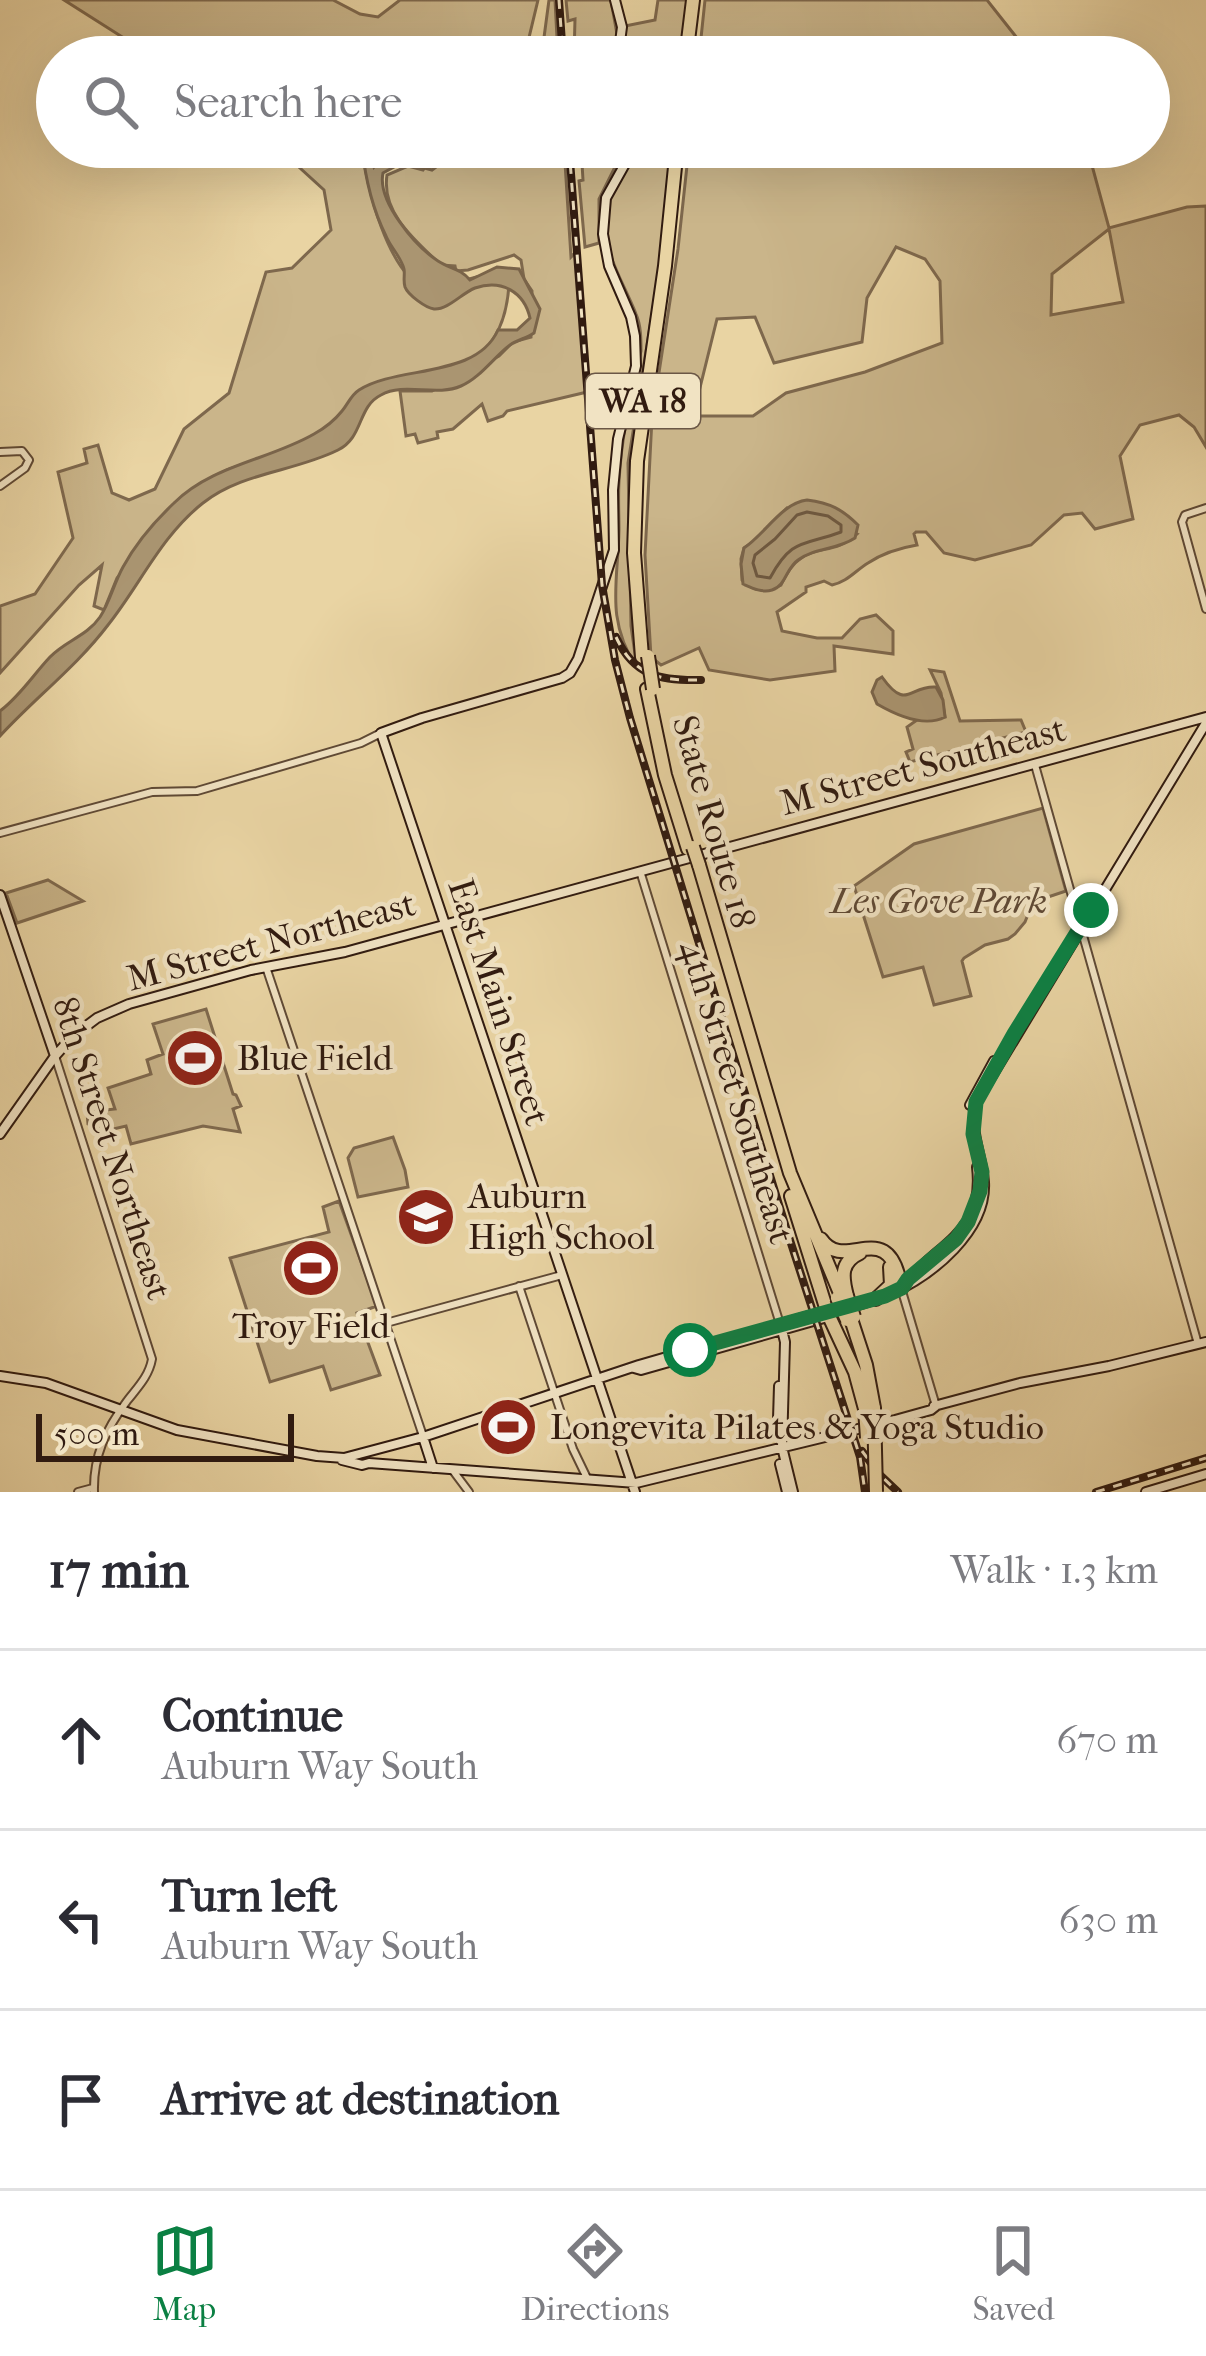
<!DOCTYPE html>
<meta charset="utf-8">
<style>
body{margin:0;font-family:"IM FELL French Canon",serif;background:#f7f7f7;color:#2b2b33}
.scale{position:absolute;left:36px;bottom:30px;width:258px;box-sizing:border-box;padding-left:12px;border:6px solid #311b10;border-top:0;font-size:33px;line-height:42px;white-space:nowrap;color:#311b10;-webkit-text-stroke:9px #f1e3c3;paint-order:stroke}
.stop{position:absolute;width:36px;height:36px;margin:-27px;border:9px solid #0b8043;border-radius:50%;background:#fff}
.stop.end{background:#0b8043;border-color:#fff;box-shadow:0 3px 12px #0008}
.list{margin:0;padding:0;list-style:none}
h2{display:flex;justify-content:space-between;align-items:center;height:156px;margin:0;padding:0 48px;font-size:51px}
h2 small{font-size:39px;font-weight:400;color:#7c7c81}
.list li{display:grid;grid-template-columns:78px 1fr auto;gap:36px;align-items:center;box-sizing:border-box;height:180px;padding:0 48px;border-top:3px solid #e1e1e2}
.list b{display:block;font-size:45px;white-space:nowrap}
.list p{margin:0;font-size:39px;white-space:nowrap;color:#7c7c81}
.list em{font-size:39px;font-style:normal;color:#7c7c81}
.icon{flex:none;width:66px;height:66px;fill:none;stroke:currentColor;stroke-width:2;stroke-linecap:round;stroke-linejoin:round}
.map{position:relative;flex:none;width:1206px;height:1492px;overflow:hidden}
.search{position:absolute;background:#fff;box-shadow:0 12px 48px #0002;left:36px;right:36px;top:36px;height:132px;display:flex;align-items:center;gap:30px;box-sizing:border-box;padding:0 42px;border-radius:66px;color:#7c7c81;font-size:45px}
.sheet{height:696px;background:#fff}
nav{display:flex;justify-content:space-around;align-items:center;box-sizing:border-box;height:168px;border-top:3px solid #e1e1e2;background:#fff;font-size:33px;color:#7c7c81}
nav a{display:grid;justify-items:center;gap:6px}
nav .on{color:#0b8043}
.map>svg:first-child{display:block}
</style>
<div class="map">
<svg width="1206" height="1492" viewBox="0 0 1206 1492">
<rect width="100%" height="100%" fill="#e9d4a3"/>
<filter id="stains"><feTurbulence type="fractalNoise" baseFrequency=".00167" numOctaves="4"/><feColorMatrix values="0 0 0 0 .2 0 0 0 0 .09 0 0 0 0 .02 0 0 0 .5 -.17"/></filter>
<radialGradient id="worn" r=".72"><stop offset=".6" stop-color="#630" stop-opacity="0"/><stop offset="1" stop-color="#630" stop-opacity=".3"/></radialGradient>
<!-- green -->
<path fill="#cab58a" stroke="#7e684d" stroke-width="3" fill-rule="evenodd" d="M64,0H333L360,14L378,17L400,0H538L526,50L543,45L549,0H555L558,57H187L185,51L149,54Z
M566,0H613L611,1L617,34L613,57H574L575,19L568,21Z
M658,0H688L683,57H622L625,26L655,20Z
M705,0H987L1032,57H699Z
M277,147H362C366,186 388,274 427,290L418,271L422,269L443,277L451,284L476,277L478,284L509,285C503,373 447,368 378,383L342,429L227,470L201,483L117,578L104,610L94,606L102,565L79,585L0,673V606L35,594L73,538L58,472L87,463L84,449L98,445L112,493L129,500L155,489L184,429L229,393L266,272L292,268L331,230L324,190Z
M439,147H564L571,257L577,251L587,392L507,411L503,416L488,421L482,404L453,429L437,432L438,438L418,443L415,434L406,436L400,391H432L499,356L513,342L531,337L532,291L524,279L521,260L514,255L468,270L456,271L455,266L441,265C416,241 381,213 387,175L408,166L423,170Z
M581,147H625L599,199V243L585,247L579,181L583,180Z
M634,147H674L662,252L628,463L631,626L637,668C605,619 618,583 619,530C619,514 618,498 619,482C621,438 631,394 641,351C641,339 641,325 636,314C621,276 600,251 607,207C611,184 629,169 634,147Z
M689,147H1087L1109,228L1187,207L1206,206V447L1194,427L1179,415L1140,425L1120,456L1133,519L1095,529L1082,513L1064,515L1031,545L975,560L944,553L926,532H916L914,534L917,545C899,548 883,553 868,563C855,571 847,582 832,585L824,581L806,587V592L777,612L782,631L817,638H842L860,619L876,615L893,631V654L834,646L835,671L770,680L709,670L699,648L661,665L651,657L645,555L652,418L678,249ZM1109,229L1123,302L1051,315L1052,274ZM896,247L925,259L940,281L942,343L865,372L786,393L753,416H693L717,319L755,317L774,363L862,342L867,298ZM787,508L857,534C829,561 803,536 781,585C767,591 753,593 742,580L741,559L744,548L756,540Z
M930,670L944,672L960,721L1021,720L1026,732L910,762L906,752L913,749L907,727L917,720L945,717L941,693Z
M1043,808L1066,891L1033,902L1025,922L1015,934L1008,939L985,945L964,958L962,961L971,996L934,1005L923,967L883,977L854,886L914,844Z
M48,880L83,901L17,923L6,893Z
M206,1009L233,1094L236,1095L241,1106L233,1109L240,1132L203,1126L131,1144L126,1126L105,1131L88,1124L87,1112L115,1109L108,1088L151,1074L147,1060L163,1054L153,1024Z
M393,1137L405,1170L408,1187L358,1197L348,1158L354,1148Z
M339,1201L377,1306L357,1313L380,1375L331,1390L323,1366L270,1382L230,1258L329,1232L323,1207Z"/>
<!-- water -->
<path fill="#aa9571" stroke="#7a644a" stroke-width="3" d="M362,147H372L371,156L374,167L381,160L385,163C397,160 401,147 415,147L413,152L416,162H433L440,154L436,167L432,170L413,165L407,160L383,173C377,201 415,246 438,261C450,269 460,268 470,280L497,267L519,269L540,309L534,333C527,338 517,340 510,345C494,357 480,378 461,386C436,397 404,382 381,395C357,407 364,437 338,450C294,472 242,472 203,503C161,536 140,585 108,625C77,666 35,698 0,736V711C20,696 33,675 50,657C65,641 87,636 100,617C110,602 114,583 123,567C136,543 154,522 174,503C212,465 269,460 314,434C325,428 334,421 342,411C348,404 351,395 359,390C398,365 476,379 498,330H517L530,318C524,292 502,279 475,288C462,293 448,310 434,309C426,308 408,295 405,287C403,281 405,275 404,269C401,257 391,248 386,236C373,210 365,176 362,147Z
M807,500C830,503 842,509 858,525L855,538C837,550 816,547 798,560C786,568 786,586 772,590C762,593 752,588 743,584L741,564L744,548C765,534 782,503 807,500Z
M882,677C907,712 909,685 936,687L943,700L945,717C924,728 896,715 877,704L872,692L877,680Z"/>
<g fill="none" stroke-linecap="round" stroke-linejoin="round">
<!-- shore -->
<path stroke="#6e5840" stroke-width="3" d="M807,512L828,516L841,525V532C804,546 792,537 770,578L757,576L753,563L755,555L775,539L797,515Z"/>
<defs>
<path id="tertiary" d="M0,452L22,451L29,460L25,468L0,486
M1206,508L1185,515L1182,522L1206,609
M1035,765L1198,1344
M0,833L152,792L197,791L361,743L381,733
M640,871L780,1324
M266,967L423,1436
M55,1056L152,1359C149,1376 138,1387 127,1401C106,1429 93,1456 94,1492
M519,1286L573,1449L587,1478
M901,1288L936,1406
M386,1323L562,1275
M454,1472L469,1492
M78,1492L93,1488"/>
<path id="secondary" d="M615,0L622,27L618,57
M631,147L625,164L606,198L603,234L609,266L631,317L635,336L636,366L618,439L613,490L614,550L578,659L570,673L562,678L422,718L381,733L635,1492
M0,895L55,1056
M1075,906L1082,912L1090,910
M970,1105L994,1061
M0,1134L55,1056L73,1036L97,1018L129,1004L251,970L345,952L1206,717
M904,1285C938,1242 985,1234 977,1167
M781,1326L785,1342L782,1447L793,1492
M634,1368L641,1370L824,1318L828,1314C849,1307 872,1302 892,1293C932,1275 987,1231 984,1182C982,1152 967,1129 978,1099L1206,723
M0,1376L46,1383L177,1430L317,1456L344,1458L423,1437L639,1365L823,1312L827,1313
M934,1406L1020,1383L1109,1366L1206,1342
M778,1419L779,1386
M423,1437L433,1468
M342,1460L362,1465L369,1463L636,1483L895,1420L931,1410L936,1406
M780,1464L787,1492
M1146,1492L1206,1474"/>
<path id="motorway" d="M686,57L693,0
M642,657L634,553L637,461L665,266L677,147
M647,689L665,775L688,849
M699,865L790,1173L842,1298
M791,1196L828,1314L855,1372L865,1409
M821,1239C845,1275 889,1213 901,1288
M847,1296C842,1277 840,1262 860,1253
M876,1299L891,1285L890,1267
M851,1319L866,1365L874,1408"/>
</defs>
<!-- tertiary casing -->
<use href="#tertiary" stroke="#5f4935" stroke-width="10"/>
<!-- secondary casing -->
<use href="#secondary" stroke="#311b10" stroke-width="12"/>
<!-- motorway casing -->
<use href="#motorway" stroke="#311b10" stroke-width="16"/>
<!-- tertiary -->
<use href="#tertiary" stroke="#f1e3c3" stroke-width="6"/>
<!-- secondary -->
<use href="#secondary" stroke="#f1e3c3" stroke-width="8"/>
<!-- motorway -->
<use href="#motorway" stroke="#e9d4a3" stroke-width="12"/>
<defs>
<path id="rail" d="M559,0L563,57
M569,147L602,585L615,660L630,718L788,1234L860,1457L865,1492
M616,637C634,676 660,681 701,680
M862,1451L880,1475L898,1492
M1096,1492L1206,1458"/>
</defs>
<!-- rail casing -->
<use href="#rail" stroke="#311b10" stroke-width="8"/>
<!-- rail -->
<use href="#rail" stroke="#f1e3c3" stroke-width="3" stroke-dasharray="9" stroke-linecap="butt"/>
<defs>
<path id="motorway-bridge" d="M648,656L653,689
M693,847L699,865
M847,1296L854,1317
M837,1298L847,1320
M874,1408L876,1492
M865,1409L867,1438"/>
</defs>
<!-- motorway-bridge casing -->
<use href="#motorway-bridge" stroke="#311b10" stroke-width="16" stroke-linecap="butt"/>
<!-- motorway-bridge -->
<use href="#motorway-bridge" stroke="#e9d4a3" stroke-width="12"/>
</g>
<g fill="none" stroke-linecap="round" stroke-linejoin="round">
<!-- route -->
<path stroke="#0b8043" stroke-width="15" d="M690,1350L885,1296L902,1288L908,1279L956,1239L968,1222L980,1191L982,1172L973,1134L976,1102L1014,1034L1091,910"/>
</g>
<!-- icons -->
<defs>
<symbol id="stadium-disc" viewBox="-11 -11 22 22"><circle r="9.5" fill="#8f2418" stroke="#f1e3c3"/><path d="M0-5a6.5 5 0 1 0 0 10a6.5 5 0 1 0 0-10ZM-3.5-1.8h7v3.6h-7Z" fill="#fff"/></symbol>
<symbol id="school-disc" viewBox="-11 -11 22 22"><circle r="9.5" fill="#8f2418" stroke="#f1e3c3"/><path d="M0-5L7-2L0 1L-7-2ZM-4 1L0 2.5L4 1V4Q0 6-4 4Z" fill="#fff"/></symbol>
</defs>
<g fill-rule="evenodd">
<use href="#stadium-disc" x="162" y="1025" width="66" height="66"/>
<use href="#school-disc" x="393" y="1184" width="66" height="66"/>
<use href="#stadium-disc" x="278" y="1235" width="66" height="66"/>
<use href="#stadium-disc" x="475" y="1394" width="66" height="66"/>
</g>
<g text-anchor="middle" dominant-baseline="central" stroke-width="9" stroke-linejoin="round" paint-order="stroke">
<!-- shield labels -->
<rect fill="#f1e3c3" stroke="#6b5746" stroke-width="3" x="586" y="374" width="114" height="54" rx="9"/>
<g font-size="33" font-weight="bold" fill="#311b10">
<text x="643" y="401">WA 18</text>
</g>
<!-- street labels -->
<g font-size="36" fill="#311b10" stroke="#f1e3c3">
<text transform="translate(923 766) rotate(-15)">M Street Southeast</text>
<text transform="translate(714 822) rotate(74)">State Route 18</text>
<text transform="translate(271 941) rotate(-15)">M Street Northeast</text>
<text transform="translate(499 1002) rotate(72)">East Main Street</text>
<text transform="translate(737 1092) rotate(73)">4th Street Southeast</text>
<text transform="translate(112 1148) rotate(72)">8th Street Northeast</text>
</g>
<!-- park labels -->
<g font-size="36" font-style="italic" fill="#5f4935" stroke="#f1e3c3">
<text x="939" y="901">Les Gove Park</text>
</g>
<!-- poi labels -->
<g font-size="36" fill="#311b10" stroke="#f1e3c3" text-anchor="start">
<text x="237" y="1058">Blue Field</text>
<text x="468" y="1196">Auburn<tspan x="468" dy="41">High School</tspan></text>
<text x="311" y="1326" text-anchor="middle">Troy Field</text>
<text x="550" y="1427">Longevita Pilates &amp; Yoga Studio</text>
</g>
</g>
<rect width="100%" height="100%" filter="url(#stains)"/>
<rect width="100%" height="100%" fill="url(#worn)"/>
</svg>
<div class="scale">500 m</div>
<div class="stop" style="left:690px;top:1350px"></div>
<div class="stop end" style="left:1091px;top:910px"></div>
<div class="search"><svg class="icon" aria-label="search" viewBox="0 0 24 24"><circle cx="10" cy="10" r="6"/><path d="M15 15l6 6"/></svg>Search here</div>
</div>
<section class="sheet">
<h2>17 min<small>Walk · 1.3 km</small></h2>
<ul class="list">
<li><svg class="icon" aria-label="ahead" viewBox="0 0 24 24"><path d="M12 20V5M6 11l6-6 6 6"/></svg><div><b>Continue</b><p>Auburn Way South</p></div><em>670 m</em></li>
<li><svg class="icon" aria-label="left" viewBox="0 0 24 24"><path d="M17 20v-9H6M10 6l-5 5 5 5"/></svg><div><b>Turn left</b><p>Auburn Way South</p></div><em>630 m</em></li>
<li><svg class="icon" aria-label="arrive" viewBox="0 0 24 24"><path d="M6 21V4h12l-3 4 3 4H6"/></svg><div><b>Arrive at destination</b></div></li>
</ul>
</section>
<nav>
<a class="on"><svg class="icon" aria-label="map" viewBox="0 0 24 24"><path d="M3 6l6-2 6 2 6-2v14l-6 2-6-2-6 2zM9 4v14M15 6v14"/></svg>Map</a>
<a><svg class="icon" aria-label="directions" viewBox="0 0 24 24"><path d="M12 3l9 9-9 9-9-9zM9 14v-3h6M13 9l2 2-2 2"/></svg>Directions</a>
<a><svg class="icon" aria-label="saved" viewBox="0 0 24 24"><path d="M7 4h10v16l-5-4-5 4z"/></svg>Saved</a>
</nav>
